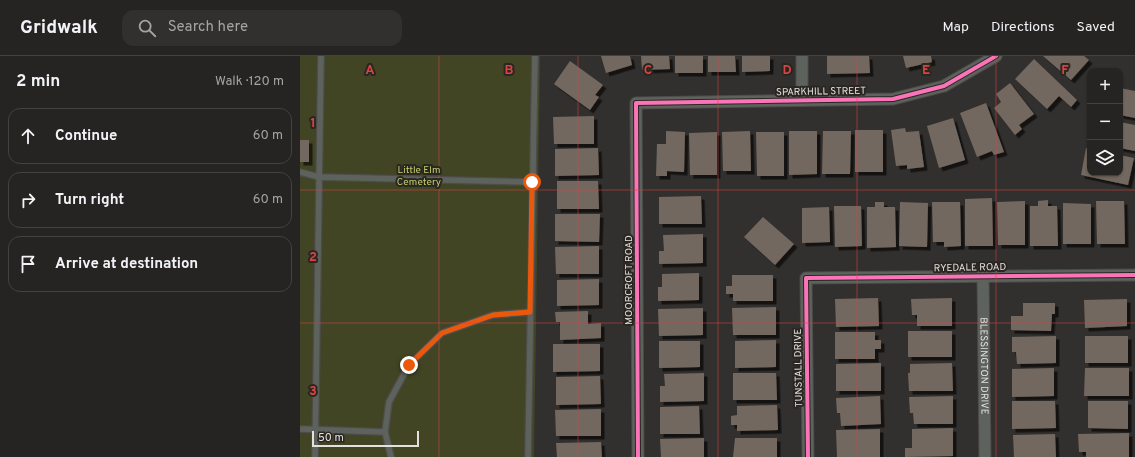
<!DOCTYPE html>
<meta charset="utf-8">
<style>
body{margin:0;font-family:Overpass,sans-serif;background:#32302f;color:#f1f3f6}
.controls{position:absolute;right:12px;top:12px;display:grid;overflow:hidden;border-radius:8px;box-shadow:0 1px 3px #0004}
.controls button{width:36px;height:36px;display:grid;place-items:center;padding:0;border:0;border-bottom:1px solid #424140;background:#262422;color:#f1f3f6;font:20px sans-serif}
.scale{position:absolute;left:12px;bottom:10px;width:107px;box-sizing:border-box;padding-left:4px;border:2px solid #e3e0de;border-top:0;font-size:11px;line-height:14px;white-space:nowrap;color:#e3e0de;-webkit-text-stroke:3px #2a2622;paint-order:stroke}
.stop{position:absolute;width:12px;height:12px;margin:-9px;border:3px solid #ea580c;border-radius:50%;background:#fff}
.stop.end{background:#ea580c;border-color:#fff;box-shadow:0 1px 4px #0008}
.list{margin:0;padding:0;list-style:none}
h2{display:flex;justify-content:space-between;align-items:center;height:52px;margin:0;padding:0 16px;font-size:17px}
h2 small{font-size:13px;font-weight:400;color:#a4a4a5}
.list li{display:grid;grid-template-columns:26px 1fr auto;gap:12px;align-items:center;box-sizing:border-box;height:56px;margin:0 8px 8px;padding:0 8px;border:1px solid #424140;border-radius:12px}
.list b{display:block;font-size:15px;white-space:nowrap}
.list em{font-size:13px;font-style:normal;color:#a4a4a5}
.icon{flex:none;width:22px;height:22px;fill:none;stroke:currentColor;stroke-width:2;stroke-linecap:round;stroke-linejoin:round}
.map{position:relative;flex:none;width:835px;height:401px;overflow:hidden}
header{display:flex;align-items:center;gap:24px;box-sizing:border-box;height:56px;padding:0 20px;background:#262422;border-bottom:1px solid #424140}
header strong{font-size:19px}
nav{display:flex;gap:22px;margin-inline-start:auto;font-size:14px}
.search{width:280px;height:36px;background:#32302f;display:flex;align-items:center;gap:10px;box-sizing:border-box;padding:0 14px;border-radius:12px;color:#a4a4a5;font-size:15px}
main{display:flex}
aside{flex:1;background:#262422}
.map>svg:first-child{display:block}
</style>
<header>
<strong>Gridwalk</strong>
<div class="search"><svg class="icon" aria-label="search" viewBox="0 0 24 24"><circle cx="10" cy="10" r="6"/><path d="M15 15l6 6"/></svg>Search here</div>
<nav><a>Map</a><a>Directions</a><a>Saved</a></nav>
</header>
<main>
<aside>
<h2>2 min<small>Walk · 120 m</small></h2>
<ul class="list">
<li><svg class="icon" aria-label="ahead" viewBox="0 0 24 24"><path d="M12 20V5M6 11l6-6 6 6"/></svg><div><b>Continue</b></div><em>60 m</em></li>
<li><svg class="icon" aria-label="right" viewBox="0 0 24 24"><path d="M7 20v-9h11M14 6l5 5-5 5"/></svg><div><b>Turn right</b></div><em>60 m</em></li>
<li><svg class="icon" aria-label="arrive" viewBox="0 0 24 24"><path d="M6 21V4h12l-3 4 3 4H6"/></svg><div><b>Arrive at destination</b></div></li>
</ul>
</aside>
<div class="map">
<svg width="835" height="401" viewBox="0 0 835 401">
<defs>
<filter id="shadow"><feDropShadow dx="3.5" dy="3.5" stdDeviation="0" flood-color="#0009"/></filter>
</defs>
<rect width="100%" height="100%" fill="#32302e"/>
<!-- green -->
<path fill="#424524" d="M0,0H240L234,401H0Z"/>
<!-- building -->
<path fill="#73675e" filter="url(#shadow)" d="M301,0H330L332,9L306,17Z
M341,0H369L370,13L342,14Z
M375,0H403V17H375Z
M408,0H435L436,16H408Z
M442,0H470V15L442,16Z
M527,0H569L570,17L527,18Z
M603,0H631L632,6L606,12Z
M743,0H784L789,4L771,24Z
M734,3L777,44L771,51L759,40L747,53L715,23Z
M270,5L303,29L295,39L299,41L290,54L254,28Z
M710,27L734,58L719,69L722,73L715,79L694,52L701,46L696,38Z
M820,32L835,35V62L820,59Z
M686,47L704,96L694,99L692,95L677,101L660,57Z
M294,60V88H254L253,61Z
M653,62L665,104L639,112L627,70Z
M820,66L835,69V95L820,92Z
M605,72L606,76L619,75L624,111L607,113V109L596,110L591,74Z
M555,74H583V116H555Z
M366,75L385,76L384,116L367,115V120H356L357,88H366Z
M450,75L451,115H423L422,76Z
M489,75H517V118L489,119Z
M523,75H551L550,118H522Z
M417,76V119H390L389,77Z
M456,76H484V120H457Z
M0,84H9V106H0Z
M298,92L299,119L255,120V93Z
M786,92L790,93V117H820V99L834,102L828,129L781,119Z
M257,125H298L299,153H257Z
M401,140L402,168H359V141Z
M692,142L693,190H665V143Z
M748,144V150H757L758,190H730V150H738V145Z
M725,145V189H698L697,146Z
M796,145H824L825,188H797Z
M575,146H584V151H595L596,191L567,192V151H575Z
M600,146L628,147L627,191L599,190Z
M632,146H660L661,190L644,191V186H633Z
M763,147L791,148V188H763Z
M534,150H561L562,190L535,191Z
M529,151L530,186L502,187V152Z
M255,158H300L299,186L255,185Z
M463,161L494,188L475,209L444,181Z
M403,178V207L359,208V195H364L363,179Z
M299,190V218H256L255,191Z
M399,217V244L358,245V231H362V218Z
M432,219H473V245H433V238H426V230H432Z
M299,223V249L257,250V224Z
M578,242L579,270L536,271L535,243Z
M652,242V270H617V259H612L611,243Z
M827,243V270L785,272L784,244Z
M723,247H755V258H752L751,275L711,274V260H723Z
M476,251V279H433L432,252Z
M403,252V279L359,280L358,253Z
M288,255V268L301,267V282L260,284V266H256L255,256Z
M608,275H652V301H608Z
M535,276H575V284H581V293H575V303H535Z
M756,280V307L717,308L716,296H712V281Z
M785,280H828V307H785Z
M476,284V311L435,312V285Z
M359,285H400V311L359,312Z
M253,288H300V315L253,316Z
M581,307V335H536V308Z
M652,307L653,335H609L608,317H610V308Z
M754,312V340L712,341V313Z
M785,312H829V340H784Z
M404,317V345L360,346V330H365L364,318Z
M433,317H476L477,344H433Z
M300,320L301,348L256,349V321Z
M580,340L581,368L541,370L540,357H537L536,342Z
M653,340V368H614L613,357H610L609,341Z
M712,345H755L756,372L712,373Z
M788,345H828V373L788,372Z
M477,349L478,374L437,375V369H431V360L437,359V350Z
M399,350L400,378H360V351Z
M301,353V380H256L255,354Z
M653,372V400L605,401V392H612V373Z
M580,373V401H537L536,374Z
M829,377V401H786V396H779L778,378Z
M755,378L756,401H714L713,379Z
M404,382V401H361L360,383Z
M435,382H477V401H433Z
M301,386L302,401H257L256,387Z"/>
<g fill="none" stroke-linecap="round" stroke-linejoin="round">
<defs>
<path id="lane" d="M0,116L19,121L232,126
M0,373L85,376
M15,401L21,0
M91,401L85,376L89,346L109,309L142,277L193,259L230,256
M228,401L235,0"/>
<g id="street">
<path d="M502,44V0"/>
<path id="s1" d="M683,219L685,401"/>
<path d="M338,401L336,47L593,43L644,30L696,0"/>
<path d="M508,401L506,222L835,219"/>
</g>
</defs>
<!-- lane casing -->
<use href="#lane" stroke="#4d4c4b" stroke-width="8"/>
<!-- street casing -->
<use href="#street" stroke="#4d4c4b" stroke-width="13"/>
<!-- lane -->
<use href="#lane" stroke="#5d635c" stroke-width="5.5"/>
<!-- street -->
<use href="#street" stroke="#5d635c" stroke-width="11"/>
<defs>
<path id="cycleway" d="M338,401L336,47L593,43L644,30L696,0
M508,401L506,222L835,219"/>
</defs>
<!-- cycleway casing -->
<use href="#cycleway" stroke="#2a2622" stroke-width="6"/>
<!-- cycleway -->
<use href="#cycleway" stroke="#fb73b8" stroke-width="4"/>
</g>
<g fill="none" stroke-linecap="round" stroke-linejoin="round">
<!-- route -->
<path stroke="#ea580c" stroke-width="5" d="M109,309L142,277L193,259L230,256L232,126"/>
</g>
<!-- grid -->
<path fill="none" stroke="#d84443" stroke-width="1" stroke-opacity="0.55" d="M139,0V401M278,0V401M418,0V401M557,0V401M696,0V401M0,134H835M0,267H835"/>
<g text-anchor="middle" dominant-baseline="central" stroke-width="4" stroke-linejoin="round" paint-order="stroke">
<!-- street labels -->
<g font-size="10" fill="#e3e0de" stroke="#2a2622">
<text transform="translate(521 36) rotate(-1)">SPARKHILL STREET</text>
<text transform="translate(670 212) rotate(-1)">RYEDALE ROAD</text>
<text transform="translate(329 224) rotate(-90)">MOORCROFT ROAD</text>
<text stroke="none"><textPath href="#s1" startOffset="91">BLESSINGTON DRIVE</textPath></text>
<text transform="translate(499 312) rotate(-91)">TUNSTALL DRIVE</text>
</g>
<!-- park labels -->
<g font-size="10" fill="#c1cc6c" stroke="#2a2622">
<text x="119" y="114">Little Elm<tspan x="119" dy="12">Cemetery</tspan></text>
</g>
</g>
<g font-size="13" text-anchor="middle" font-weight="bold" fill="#d84443" stroke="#2a2622" stroke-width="4" stroke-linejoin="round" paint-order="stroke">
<text x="70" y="18">A</text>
<text x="209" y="18">B</text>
<text x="348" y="18">C</text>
<text x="487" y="18">D</text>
<text x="626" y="18">E</text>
<text x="765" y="18">F</text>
<text x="13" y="71">1</text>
<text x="13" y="205">2</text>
<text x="13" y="339">3</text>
</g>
</svg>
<div class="controls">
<button>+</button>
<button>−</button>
<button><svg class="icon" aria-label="layers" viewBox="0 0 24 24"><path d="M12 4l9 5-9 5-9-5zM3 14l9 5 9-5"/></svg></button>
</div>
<div class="scale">50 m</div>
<div class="stop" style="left:232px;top:126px"></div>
<div class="stop end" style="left:109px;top:309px"></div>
</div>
</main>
